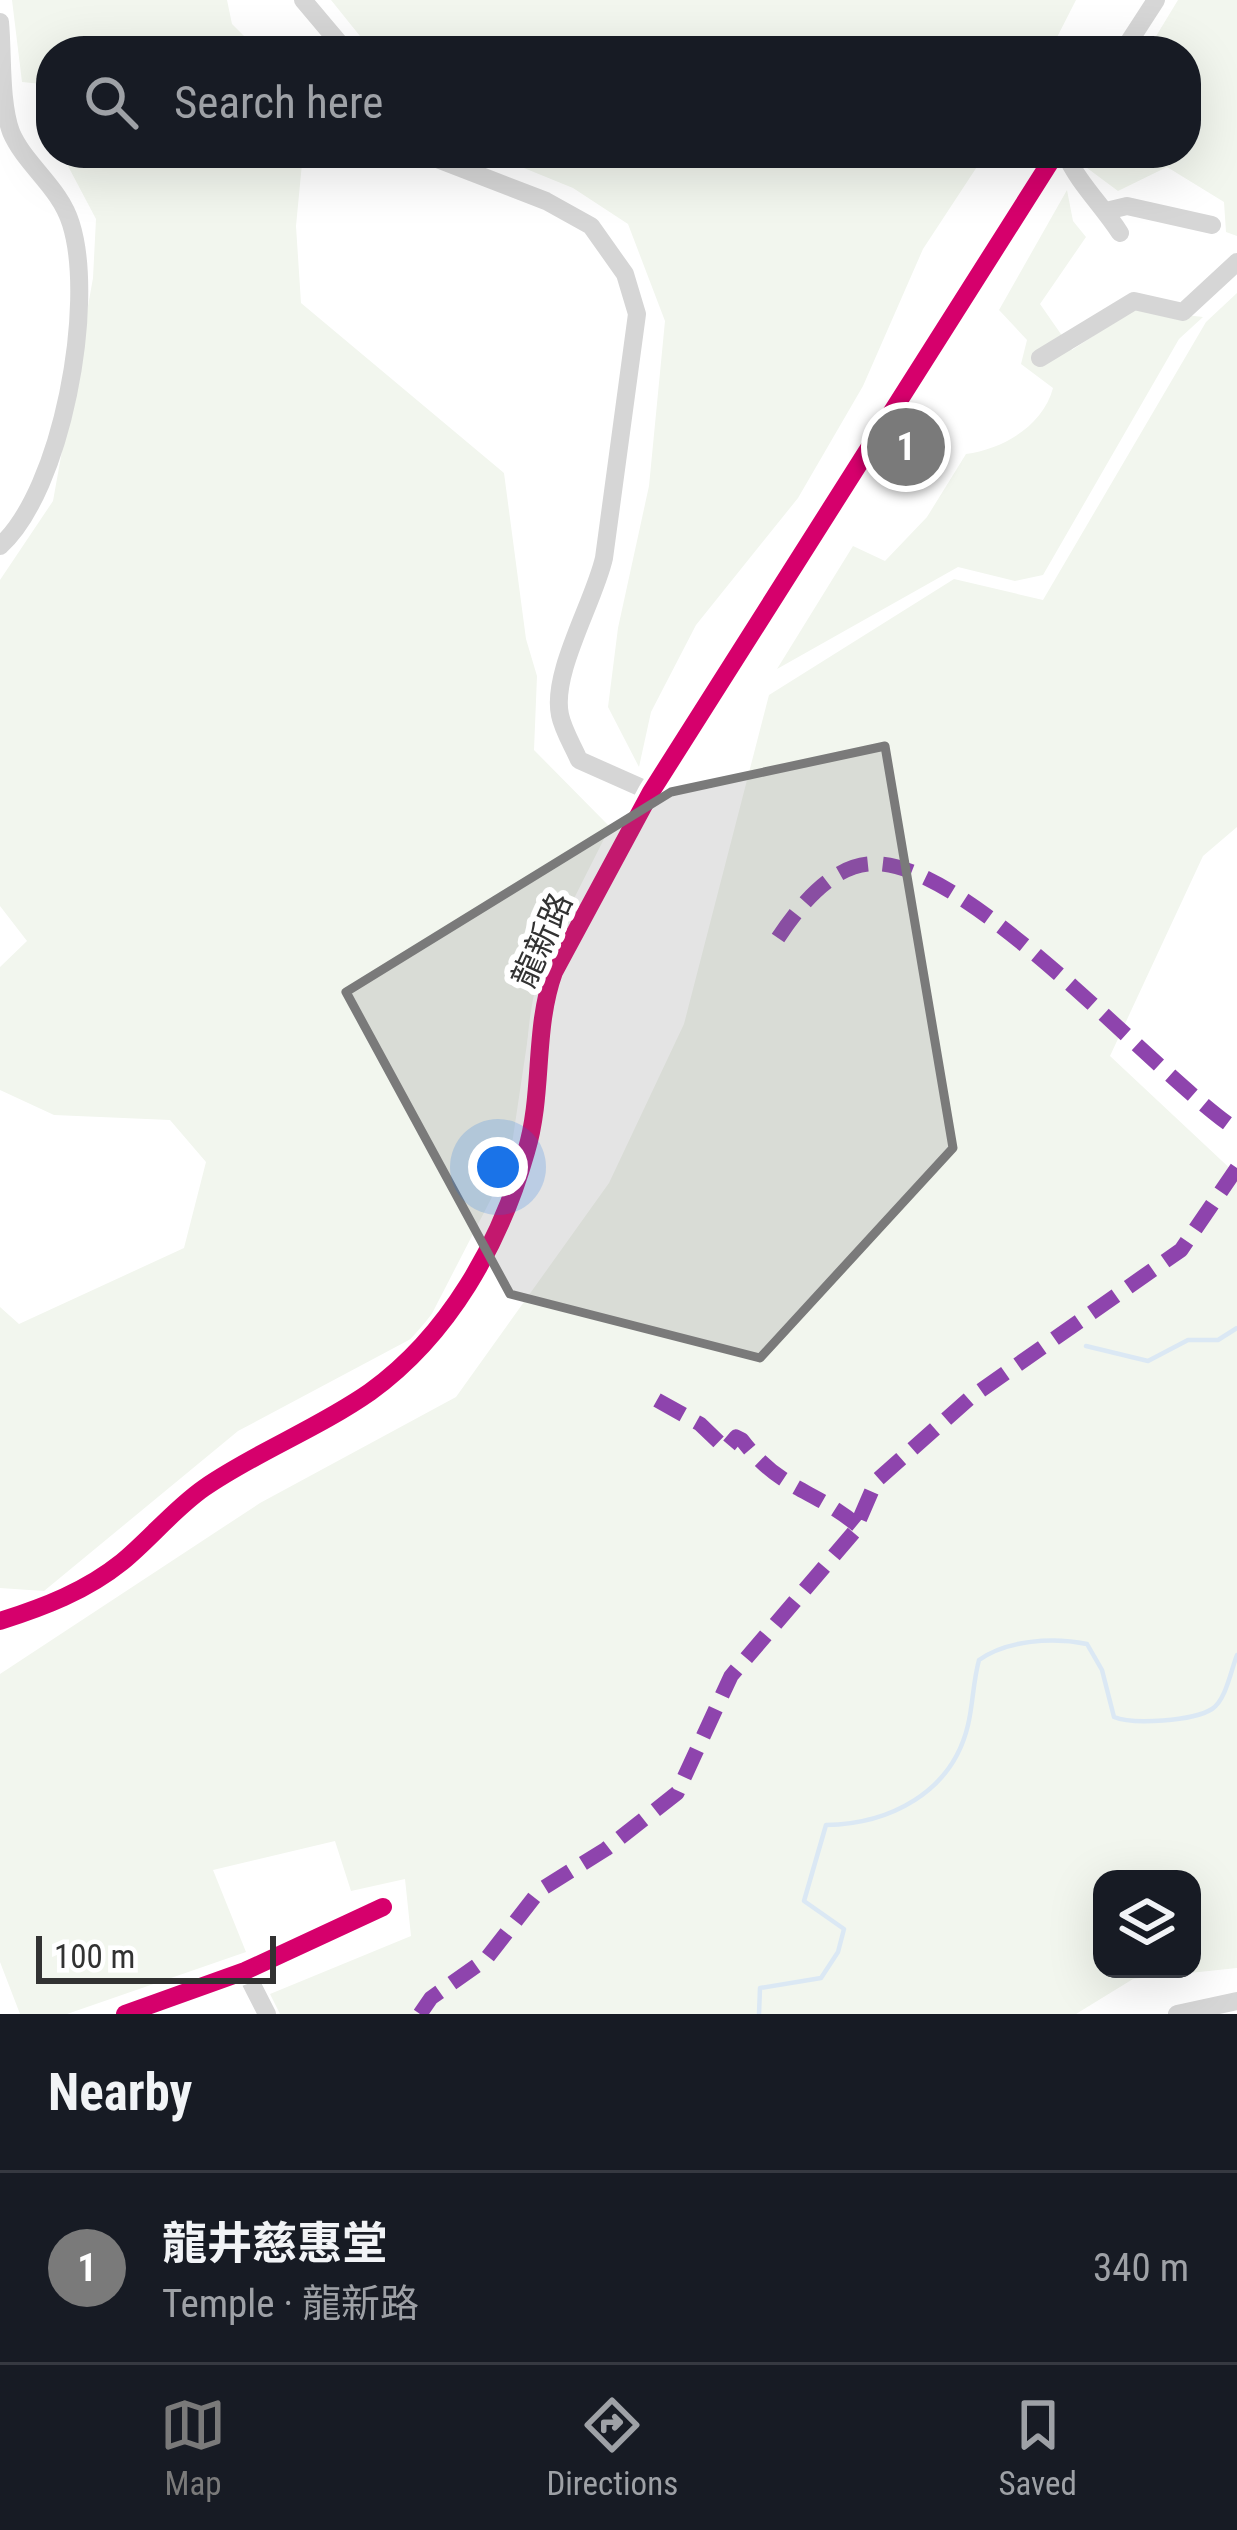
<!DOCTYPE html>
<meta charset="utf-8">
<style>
body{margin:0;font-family:"Roboto Condensed","Noto Sans TC",sans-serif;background:#242831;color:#f1f3f6}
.controls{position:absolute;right:36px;bottom:36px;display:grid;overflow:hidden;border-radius:24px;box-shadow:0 12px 48px #0002}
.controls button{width:108px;height:108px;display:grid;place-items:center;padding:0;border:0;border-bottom:3px solid #363941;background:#171b24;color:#f1f3f6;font:60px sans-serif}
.scale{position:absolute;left:36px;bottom:30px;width:240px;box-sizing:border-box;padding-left:12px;border:6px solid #323232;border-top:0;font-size:33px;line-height:42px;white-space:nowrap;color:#323232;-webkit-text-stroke:9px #fff;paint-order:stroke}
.you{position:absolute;left:498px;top:1167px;width:42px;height:42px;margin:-30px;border:9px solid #fff;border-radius:50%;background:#1a73e8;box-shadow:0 0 0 18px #1a73e833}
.badge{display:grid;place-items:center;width:78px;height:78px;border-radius:50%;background:#7a7a7a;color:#fff;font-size:39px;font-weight:700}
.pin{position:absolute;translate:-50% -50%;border:6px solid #fff;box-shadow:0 3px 12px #0006}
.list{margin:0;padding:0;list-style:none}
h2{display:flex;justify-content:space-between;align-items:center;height:156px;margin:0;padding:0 48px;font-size:51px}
h2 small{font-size:39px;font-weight:400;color:#9ea1a6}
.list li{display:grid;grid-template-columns:78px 1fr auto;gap:36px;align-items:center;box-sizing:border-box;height:192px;padding:0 48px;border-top:3px solid #363941}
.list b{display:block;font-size:45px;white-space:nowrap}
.list p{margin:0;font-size:39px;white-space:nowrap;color:#9ea1a6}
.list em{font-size:39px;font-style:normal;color:#9ea1a6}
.icon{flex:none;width:66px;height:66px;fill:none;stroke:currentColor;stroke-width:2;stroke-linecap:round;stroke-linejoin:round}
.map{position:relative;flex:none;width:1237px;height:2014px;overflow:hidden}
.search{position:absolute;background:#171b24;box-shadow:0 12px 48px #0002;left:36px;right:36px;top:36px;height:132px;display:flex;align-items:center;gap:30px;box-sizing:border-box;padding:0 42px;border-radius:48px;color:#9ea1a6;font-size:45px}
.sheet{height:348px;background:#171b24}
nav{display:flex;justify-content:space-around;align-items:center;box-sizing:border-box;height:168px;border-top:3px solid #363941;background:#171b24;font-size:33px;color:#9ea1a6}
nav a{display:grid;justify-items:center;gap:6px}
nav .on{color:#7a7a7a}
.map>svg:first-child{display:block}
</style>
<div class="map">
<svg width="1237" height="2014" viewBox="0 0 1237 2014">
<rect width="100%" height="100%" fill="#fff"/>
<!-- green -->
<path fill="#f2f6ee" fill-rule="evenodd" d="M12,0H227L232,24L259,51H51V85L22,82Z
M331,0H1076L1050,51H372Z
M1178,0H1237V236L1226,232L1224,202L1167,167L1118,191L1079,162L1085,153H1186V51H1147Z
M71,153H303L296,226L301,303L504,473L526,639L537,676L534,750L610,827L538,970L509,1164L422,1333L238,1431L44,1591L0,1588V1307L19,1324L184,1248L206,1162L170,1120L54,1115L0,1090V967L27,941L0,906V580L53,501L93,278L96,219L68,166Z
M487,153H986L923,249L863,386L798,498L696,625L651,712L639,767L608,707L618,628L649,486L665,321L628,224L573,188Z
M1067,190L1073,221L1086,237L1040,304L1072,350L1134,309L1203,317L1179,339L1043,575L1015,581L958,567L777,669L853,546L885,561L927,517L966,454C1003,449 1043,426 1053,388L1021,364L1027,340L999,310Z
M1237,293V827L1203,856L1110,1056L1237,1175V1968L1133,1979L1076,2014H280L270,1994L411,1936L405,1879L351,1891L335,1841L213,1870L246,1952L67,2014H20L0,1962V1674L260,1503L456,1397L609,1183L684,1024L769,695L954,579L1043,600L1206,322ZM1102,1879H1192V1969H1102Z"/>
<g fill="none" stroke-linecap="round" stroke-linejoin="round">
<!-- stream -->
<path stroke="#dbe8f4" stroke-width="4.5" d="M1086,1346L1148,1361L1188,1340H1218L1237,1328
M759,2014L760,1988L821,1978L838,1952L844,1929L804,1901L826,1825C889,1824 952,1793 968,1725C973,1704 973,1682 979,1660C1007,1640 1053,1637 1087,1644L1102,1670L1114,1717C1133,1725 1193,1721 1212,1709C1226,1700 1231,1670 1237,1655"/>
</g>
<!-- building -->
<path fill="#808080" d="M895,433L930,453L924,464L888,444Z"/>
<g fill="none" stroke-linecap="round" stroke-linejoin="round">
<!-- minor -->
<path stroke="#d6d6d6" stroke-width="18" d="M303,0L346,51
M0,22C3,54 0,102 11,132C25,165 60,187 71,224C96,304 62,490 0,546
M1123,51L1156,0
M422,153L546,201L591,226L625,274L637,314L604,558C594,602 551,673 560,715C563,730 573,746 579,760L651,792
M1065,153C1078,183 1102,205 1120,233
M1106,211L1127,206L1212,225
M1040,358L1134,301L1183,312L1237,262
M0,1621C44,1607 86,1591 122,1562C150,1539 174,1509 204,1488C256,1452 317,1429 370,1392C449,1335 500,1244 526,1152C544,1093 533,1030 554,972L651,792L1056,153
M245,1971L267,2014
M125,2014L245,1971L383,1907
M1177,2014L1237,2001"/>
<!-- quiet -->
<path stroke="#8e44ad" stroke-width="15" stroke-dasharray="30 15" stroke-linecap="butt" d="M778,938C798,908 829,868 868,864C963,854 1154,1075 1237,1130
M657,1400L700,1424L726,1449L736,1437L742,1440C781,1491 812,1488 857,1525
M420,2014L431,1998L486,1959L540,1890L606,1849L677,1793L731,1676L854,1532L876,1481L970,1398L1181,1250L1237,1168"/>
<defs>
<path id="cycleway" d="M0,1621C44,1607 86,1591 122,1562C150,1539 174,1509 204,1488C256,1452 317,1429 370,1392C449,1335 500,1244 526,1152C544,1093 533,1030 554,972L651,792L1056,153
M125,2014L245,1971L383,1907"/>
</defs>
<!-- cycleway casing -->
<use href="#cycleway" stroke="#fff" stroke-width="26"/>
<!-- cycleway -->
<use href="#cycleway" stroke="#d6006c" stroke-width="18"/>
</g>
<!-- marked area -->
<path fill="#7a7a7a" fill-opacity="0.2" stroke="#7a7a7a" stroke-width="9" stroke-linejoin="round" d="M885,746L953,1148L760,1358L510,1294L346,992L671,792Z"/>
<g text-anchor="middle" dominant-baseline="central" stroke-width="12" stroke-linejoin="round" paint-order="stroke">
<!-- street labels -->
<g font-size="33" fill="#323232" stroke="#fff">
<text transform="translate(542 940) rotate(-66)">龍新路</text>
</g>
</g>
</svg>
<div class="controls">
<button><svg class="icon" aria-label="layers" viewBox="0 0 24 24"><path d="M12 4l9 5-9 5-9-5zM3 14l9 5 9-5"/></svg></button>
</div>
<div class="scale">100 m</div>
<div class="you"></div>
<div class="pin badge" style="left:906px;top:447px">1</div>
<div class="search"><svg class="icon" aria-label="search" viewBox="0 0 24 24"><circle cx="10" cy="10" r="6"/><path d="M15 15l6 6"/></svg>Search here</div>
</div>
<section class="sheet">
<h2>Nearby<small></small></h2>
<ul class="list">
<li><span class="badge">1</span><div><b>龍井慈惠堂</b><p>Temple · 龍新路</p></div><em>340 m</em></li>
</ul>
</section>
<nav>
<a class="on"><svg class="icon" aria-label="map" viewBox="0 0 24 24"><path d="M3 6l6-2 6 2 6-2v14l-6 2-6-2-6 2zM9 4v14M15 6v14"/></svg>Map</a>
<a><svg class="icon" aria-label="directions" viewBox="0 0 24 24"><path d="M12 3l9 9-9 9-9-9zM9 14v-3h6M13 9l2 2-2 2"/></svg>Directions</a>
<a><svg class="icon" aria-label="saved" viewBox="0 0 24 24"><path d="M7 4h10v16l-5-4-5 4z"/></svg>Saved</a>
</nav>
